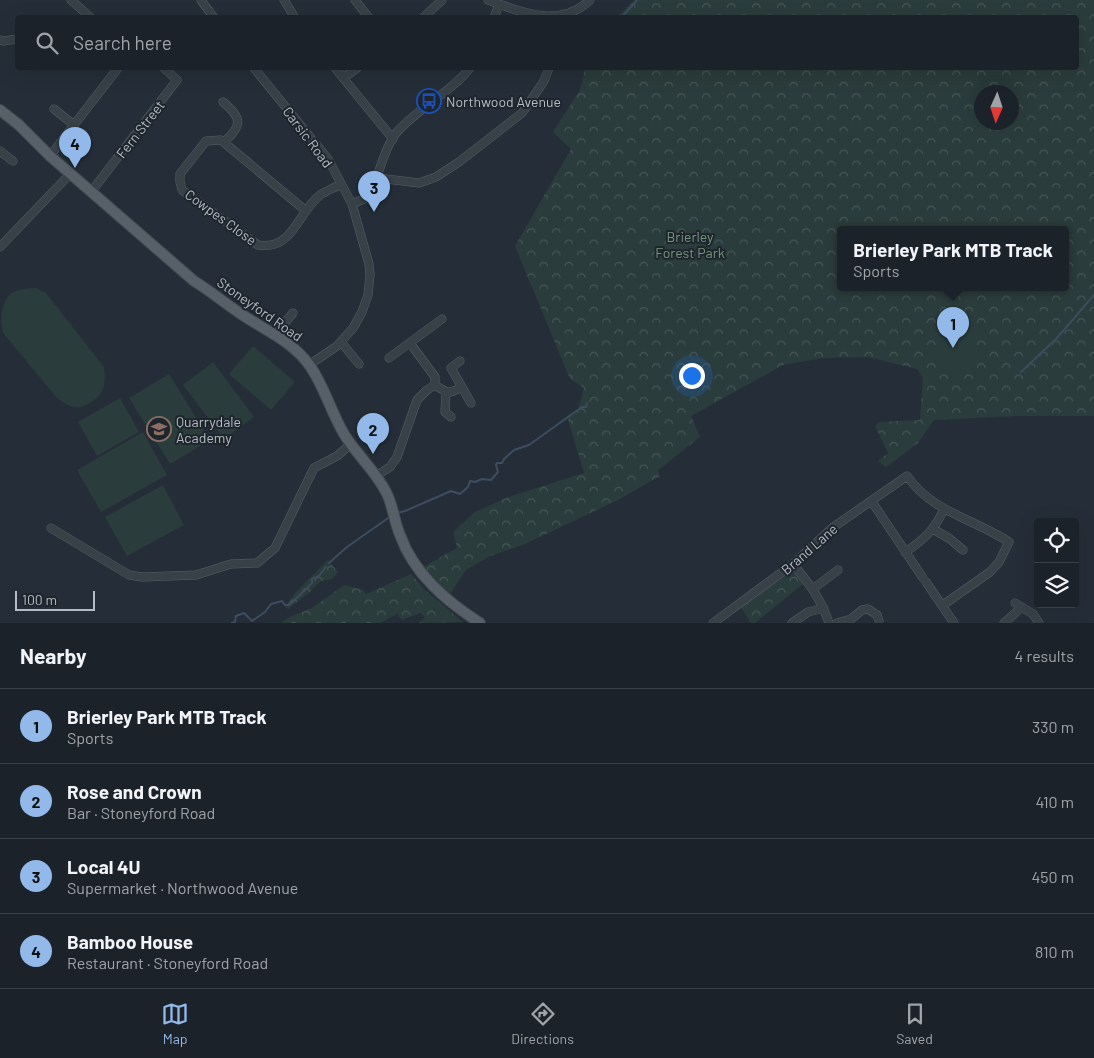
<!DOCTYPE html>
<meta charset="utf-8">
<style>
body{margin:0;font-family:Barlow,sans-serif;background:#292f36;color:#f1f3f6}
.controls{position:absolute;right:15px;bottom:15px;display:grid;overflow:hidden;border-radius:5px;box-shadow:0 5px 20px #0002}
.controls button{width:45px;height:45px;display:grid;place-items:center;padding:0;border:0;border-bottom:1px solid #3a3f47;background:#1c222a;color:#f1f3f6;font:25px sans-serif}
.compass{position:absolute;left:974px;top:85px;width:45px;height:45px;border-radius:50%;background:#1c222a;box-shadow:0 5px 20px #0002;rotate:183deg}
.scale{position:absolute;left:15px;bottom:12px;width:80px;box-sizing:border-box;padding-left:5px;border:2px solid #b4bbc4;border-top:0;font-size:14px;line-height:18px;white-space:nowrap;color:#b4bbc4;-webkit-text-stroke:4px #1e252d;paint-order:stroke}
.you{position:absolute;left:691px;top:375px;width:18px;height:18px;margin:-12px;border:4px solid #fff;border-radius:50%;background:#1a73e8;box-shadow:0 0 0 8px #1a73e833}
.badge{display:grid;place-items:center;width:32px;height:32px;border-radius:50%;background:#93b8ea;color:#111;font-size:16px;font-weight:700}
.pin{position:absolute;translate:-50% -41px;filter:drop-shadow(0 1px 2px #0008)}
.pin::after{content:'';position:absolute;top:26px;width:18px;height:15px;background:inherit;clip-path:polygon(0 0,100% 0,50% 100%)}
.popup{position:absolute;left:837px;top:226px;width:232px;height:65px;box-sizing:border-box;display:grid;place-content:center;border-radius:5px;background:#1c222a;filter:drop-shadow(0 1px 4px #0005);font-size:16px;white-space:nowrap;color:#a0a4a8}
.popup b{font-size:19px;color:#f1f3f6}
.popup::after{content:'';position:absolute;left:50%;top:100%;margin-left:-10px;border:10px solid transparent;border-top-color:#1c222a}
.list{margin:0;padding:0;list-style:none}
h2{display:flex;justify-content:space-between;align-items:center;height:65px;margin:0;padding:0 20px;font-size:21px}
h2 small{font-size:16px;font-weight:400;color:#a0a4a8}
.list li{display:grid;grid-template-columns:32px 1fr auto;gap:15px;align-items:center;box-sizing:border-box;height:75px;padding:0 20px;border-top:1px solid #3a3f47}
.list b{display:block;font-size:19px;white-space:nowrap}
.list p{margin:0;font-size:16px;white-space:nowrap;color:#a0a4a8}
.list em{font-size:16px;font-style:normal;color:#a0a4a8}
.icon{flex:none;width:28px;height:28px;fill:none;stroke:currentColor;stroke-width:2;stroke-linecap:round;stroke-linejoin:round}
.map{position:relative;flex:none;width:1094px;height:623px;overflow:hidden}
.search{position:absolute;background:#1c222a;box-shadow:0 5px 20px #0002;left:15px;right:15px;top:15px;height:55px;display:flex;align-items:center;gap:12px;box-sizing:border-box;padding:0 18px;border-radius:5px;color:#a0a4a8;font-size:19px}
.sheet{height:365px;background:#1c222a}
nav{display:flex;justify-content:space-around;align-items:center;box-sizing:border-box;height:70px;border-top:1px solid #3a3f47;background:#1c222a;font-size:14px;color:#a0a4a8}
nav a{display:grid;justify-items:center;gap:2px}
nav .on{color:#93b8ea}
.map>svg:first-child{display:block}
</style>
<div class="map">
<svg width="1094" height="623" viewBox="0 0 1094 623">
<defs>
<pattern id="forest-crowns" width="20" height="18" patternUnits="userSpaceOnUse" patternTransform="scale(1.25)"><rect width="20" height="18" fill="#2a3c3b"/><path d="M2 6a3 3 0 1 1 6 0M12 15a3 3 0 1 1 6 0" fill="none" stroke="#465656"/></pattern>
</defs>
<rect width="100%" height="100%" fill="#252e38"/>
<!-- forest -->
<path fill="url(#forest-crowns)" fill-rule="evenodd" d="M635,0H1094V416H1017L934,420L918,443L886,467L878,461L888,453L875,426L879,422L920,420L923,377L917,369L867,357L823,358L783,365L691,416L700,437L658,470L660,476L618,500L525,544L490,556L466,570L448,597L423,567L457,548L453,532L475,512L508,497L584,473L567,416L578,409L584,388L570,379L515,246L571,149L553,132L580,90L585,68H1076V18L617,17ZM982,92H1012V122H982ZM840,229H1066V287H840Z
M328,560L338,572L332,579L321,581L310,592L288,609L285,607L295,593Z
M787,572L796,574L803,584L755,623H751L740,606Z
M411,574L425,590L463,622L419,623L425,617L420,613L402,620L397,614L380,623H281L290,617L312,608L344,585L363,590L366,594Z"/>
<!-- pitch -->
<path fill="#2a3c3b" d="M36,288L46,293L104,367C106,382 105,395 91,402C87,405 80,408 75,407C69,407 63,402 57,398L3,333C0,319 0,297 16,291C22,289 29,288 36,288Z
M976,320L975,376L954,369L923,352L937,345Z
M253,346L295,382L271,410L229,374Z
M213,362L254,417L224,439L183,385Z
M169,374L210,440L170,464L129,398Z
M120,398L139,432L97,456L78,422Z
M143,432L167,475L101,512L77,470Z
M163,485L184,525L127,556L105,517Z"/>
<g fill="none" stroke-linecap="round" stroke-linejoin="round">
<!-- stream -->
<path stroke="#3d4c5f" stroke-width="2" d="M621,18L637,0
M1021,372L1057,338L1094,295
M397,513L405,511L451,491L460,494L468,487L470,481L475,482L482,479L491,480L498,472L496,465L497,463H502L504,459L514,450L529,445L582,407H586L587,403
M329,563L347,547L391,516
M232,623L235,622L236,616L244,613L252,621L265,612L271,604L282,601L285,605H289C297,598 304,591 312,583V579L319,576L326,567"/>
<defs>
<path id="minor" d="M71,0L91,18
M201,0L214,18
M284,0L295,18
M355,0L369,18
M488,0C521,12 560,29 590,0
M423,18L442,0
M494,18L499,4
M0,40L3,41L18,39
M254,68L328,159L352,204L369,264L370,275L368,295L362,312L353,328L337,346L309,365
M335,68L393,139
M343,78L357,68
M223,102C242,118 243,125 224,142
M54,109L74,125
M0,151L13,161
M50,156L118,68
M378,178L419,183L436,177L459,162L522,113L544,81L549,68
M91,192L177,80L164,68
M352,204L366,198L371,192C379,174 385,146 397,132C418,108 450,93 470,68
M306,211L221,140L206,141L180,174V182L182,190L258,245C293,251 297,213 320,195C326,191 334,188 341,184
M0,247L70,174
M275,334L293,313
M341,342L359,364
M389,358L442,319
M460,361L451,368L471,403
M435,385C448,394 449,394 462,387
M446,392L445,412L451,417
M376,476L390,467L397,457L417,400L427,390L435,385V377L410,343
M872,502L923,578
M51,528L129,575L142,577L196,575L231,564L257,563L275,548L314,468L337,456L351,444
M933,529L950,539L963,550
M905,552C924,540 935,529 944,509
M793,564C810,585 820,597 829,623
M926,582L954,623
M814,588L838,570
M1015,603L1033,614L1039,623
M713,623L793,564L832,528L907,476C932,512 974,519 1009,542L999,562L990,572L943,605
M792,623L808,612L824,608
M837,623L851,619L862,610L868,609L877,615L879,621
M1004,623L1022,607"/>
<path id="major" d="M0,110L19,125L50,156L194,281C212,292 227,305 244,316C267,331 293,342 310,366C324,386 331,412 344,434C356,454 375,470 386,492C393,505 394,521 400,535C414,574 446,601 480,623"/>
</defs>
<!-- minor casing -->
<use href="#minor" stroke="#575e66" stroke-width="9"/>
<!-- major casing -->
<use href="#major" stroke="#424951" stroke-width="12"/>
<!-- minor -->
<use href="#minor" stroke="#384048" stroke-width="8"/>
<!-- major -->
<use href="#major" stroke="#575f68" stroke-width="10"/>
</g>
<!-- icons -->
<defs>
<symbol id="bus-ring" viewBox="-11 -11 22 22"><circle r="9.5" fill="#1e252d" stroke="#1a4fb4" stroke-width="1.5"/><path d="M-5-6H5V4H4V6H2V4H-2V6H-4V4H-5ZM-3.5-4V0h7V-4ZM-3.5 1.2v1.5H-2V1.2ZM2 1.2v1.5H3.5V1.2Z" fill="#1a4fb4"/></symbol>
<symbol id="school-ring" viewBox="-11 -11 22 22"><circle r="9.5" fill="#1e252d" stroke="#8d6e63" stroke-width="1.5"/><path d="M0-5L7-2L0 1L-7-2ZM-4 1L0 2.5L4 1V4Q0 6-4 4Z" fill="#8d6e63"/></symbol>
</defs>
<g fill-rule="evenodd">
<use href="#bus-ring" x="415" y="87" width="28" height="28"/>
<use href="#school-ring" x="145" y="415" width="28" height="28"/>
</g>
<g text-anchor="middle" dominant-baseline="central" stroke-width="4" stroke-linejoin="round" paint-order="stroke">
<!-- poi labels -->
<g font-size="14" fill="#b4bbc4" stroke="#1e252d" text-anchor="start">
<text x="446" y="101">Northwood Avenue</text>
<text x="176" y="421">Quarrydale<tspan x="176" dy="16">Academy</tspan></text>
</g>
<!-- street labels -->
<g font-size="14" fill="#b4bbc4" stroke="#1e252d">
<text transform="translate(140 129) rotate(-52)">Fern Street</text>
<text transform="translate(308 137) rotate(53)">Carsic Road</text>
<text transform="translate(221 217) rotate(36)">Cowpes Close</text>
<text transform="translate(260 309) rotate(35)">Stoneyford Road</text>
<text transform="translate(809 549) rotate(-41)">Brand Lane</text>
</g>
<!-- park labels -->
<g font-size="14" fill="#75977c" stroke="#1e252d">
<text x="690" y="236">Brierley<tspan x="690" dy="16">Forest Park</tspan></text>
</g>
</g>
</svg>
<div class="controls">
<button><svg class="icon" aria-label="locate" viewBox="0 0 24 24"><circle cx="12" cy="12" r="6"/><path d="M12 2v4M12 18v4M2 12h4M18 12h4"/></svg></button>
<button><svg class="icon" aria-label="layers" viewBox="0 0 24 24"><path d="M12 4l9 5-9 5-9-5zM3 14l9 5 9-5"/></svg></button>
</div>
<svg class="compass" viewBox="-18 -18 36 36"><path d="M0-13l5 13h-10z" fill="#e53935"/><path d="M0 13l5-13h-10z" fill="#a0a4a8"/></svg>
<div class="scale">100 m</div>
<div class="you"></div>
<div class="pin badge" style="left:953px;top:348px">1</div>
<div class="popup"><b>Brierley Park MTB Track</b>Sports</div>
<div class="pin badge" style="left:373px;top:454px">2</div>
<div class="pin badge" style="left:374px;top:212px">3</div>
<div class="pin badge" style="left:75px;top:168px">4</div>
<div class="search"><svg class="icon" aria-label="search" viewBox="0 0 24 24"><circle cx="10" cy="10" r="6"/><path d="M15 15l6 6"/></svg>Search here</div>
</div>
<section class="sheet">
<h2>Nearby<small>4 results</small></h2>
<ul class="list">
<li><span class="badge">1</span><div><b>Brierley Park MTB Track</b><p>Sports</p></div><em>330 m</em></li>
<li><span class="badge">2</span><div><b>Rose and Crown</b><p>Bar · Stoneyford Road</p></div><em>410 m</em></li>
<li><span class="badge">3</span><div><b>Local 4U</b><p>Supermarket · Northwood Avenue</p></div><em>450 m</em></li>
<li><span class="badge">4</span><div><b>Bamboo House</b><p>Restaurant · Stoneyford Road</p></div><em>810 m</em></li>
</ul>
</section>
<nav>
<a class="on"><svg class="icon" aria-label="map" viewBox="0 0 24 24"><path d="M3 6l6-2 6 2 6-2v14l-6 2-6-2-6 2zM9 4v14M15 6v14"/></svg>Map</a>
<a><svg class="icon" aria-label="directions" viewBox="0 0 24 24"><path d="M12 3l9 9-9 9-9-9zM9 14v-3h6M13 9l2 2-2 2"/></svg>Directions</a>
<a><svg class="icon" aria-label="saved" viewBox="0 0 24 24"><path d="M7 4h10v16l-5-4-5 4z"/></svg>Saved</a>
</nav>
